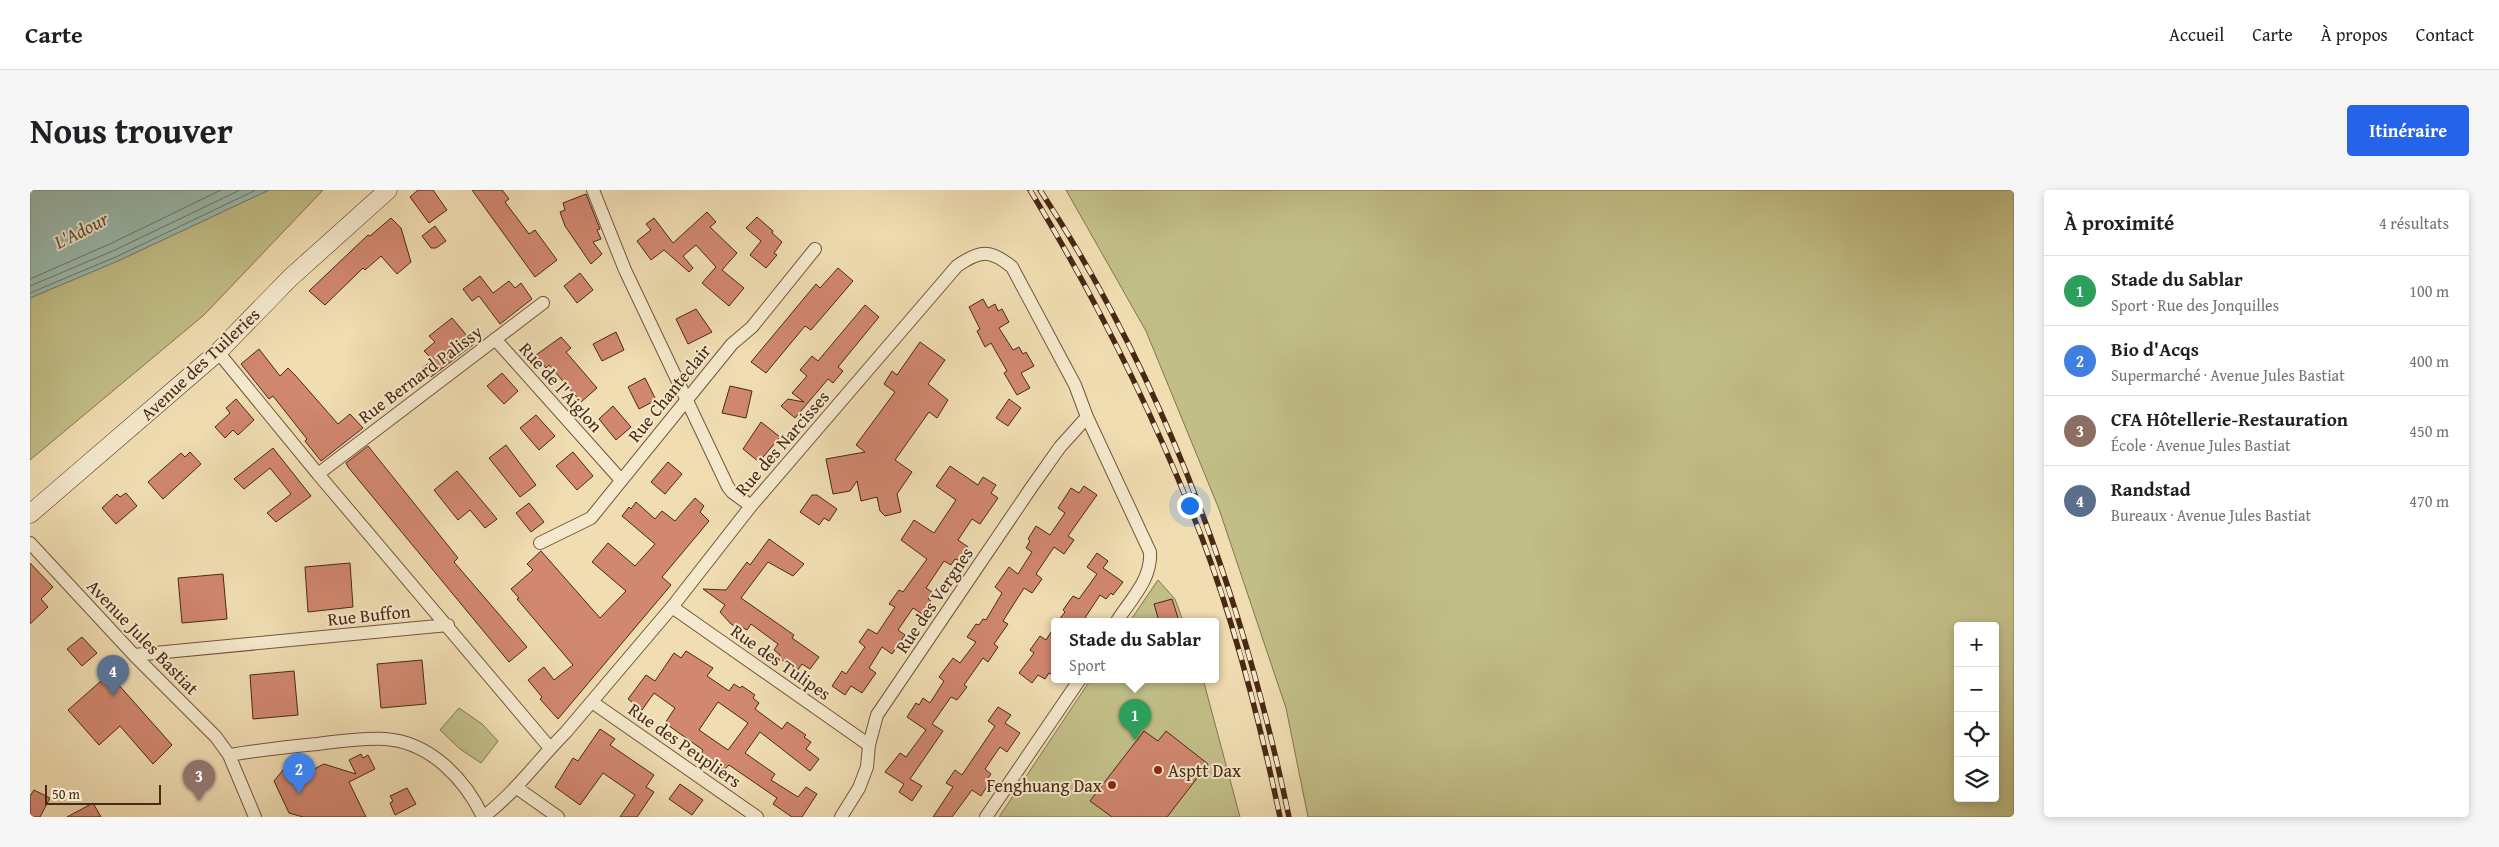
<!DOCTYPE html>
<html lang="fr">
<meta charset="utf-8">
<style>
body{margin:0;font-family:"Gentium Book Plus",serif;background:#f6f6f6;color:#202124}
.controls{position:absolute;right:15px;bottom:15px;display:grid;overflow:hidden;border-radius:5px;box-shadow:0 2px 8px #0003}
.controls button{width:45px;height:45px;display:grid;place-items:center;padding:0;border:0;border-bottom:1px solid #e0e0e0;background:#fff;color:#202124;font:25px sans-serif}
.scale{position:absolute;left:15px;bottom:12px;width:116px;box-sizing:border-box;padding-left:5px;border:2px solid #492814;border-top:0;font-size:14px;line-height:18px;white-space:nowrap;color:#492814;-webkit-text-stroke:4px #f5e9cd;paint-order:stroke}
.you{position:absolute;left:1159px;top:315px;width:18px;height:18px;margin:-12px;border:4px solid #fff;border-radius:50%;background:#1a73e8;box-shadow:0 0 0 8px #1a73e833}
.badge{display:grid;place-items:center;width:32px;height:32px;border-radius:50%;background:#2563eb;color:#fff;font-size:16px;font-weight:700}
.pin{position:absolute;translate:-50% -41px;filter:drop-shadow(0 1px 2px #0008)}
.pin::after{content:'';position:absolute;top:26px;width:18px;height:15px;background:inherit;clip-path:polygon(0 0,100% 0,50% 100%)}
.popup{position:absolute;left:1021px;top:428px;width:168px;height:65px;box-sizing:border-box;display:grid;place-content:center;border-radius:5px;background:#fff;filter:drop-shadow(0 1px 4px #0005);font-size:16px;white-space:nowrap;color:#757577}
.popup b{font-size:19px;color:#202124}
.popup::after{content:'';position:absolute;left:50%;top:100%;margin-left:-10px;border:10px solid transparent;border-top-color:#fff}
.list{margin:0;padding:0;list-style:none}
h2{display:flex;justify-content:space-between;align-items:center;height:65px;margin:0;padding:0 20px;font-size:21px}
h2 small{font-size:16px;font-weight:400;color:#757577}
.list li{display:grid;grid-template-columns:32px 1fr auto;gap:15px;align-items:center;box-sizing:border-box;height:70px;padding:0 20px;border-top:1px solid #e0e0e0}
.list b{display:block;font-size:19px;white-space:nowrap}
.list p{margin:0;font-size:16px;white-space:nowrap;color:#757577}
.list em{font-size:16px;font-style:normal;color:#757577}
.icon{flex:none;width:28px;height:28px;fill:none;stroke:currentColor;stroke-width:2;stroke-linecap:round;stroke-linejoin:round}
.map{position:relative;flex:none;width:1984px;height:627px;overflow:hidden;border-radius:5px}
header{display:flex;align-items:center;gap:30px;box-sizing:border-box;height:70px;padding:0 25px;background:#fff;border-bottom:1px solid #e0e0e0}
header strong{font-size:24px}
nav{display:flex;gap:28px;margin-inline-start:auto;font-size:18px}
.intro{display:flex;align-items:center;justify-content:space-between;box-sizing:border-box;height:120px;padding:0 30px}
h1{margin:0;font-size:35px}
.button{padding:12px 22px;border-radius:5px;background:#2563eb;color:#fff;font-size:18px;font-weight:700}
main{display:flex;gap:30px;padding:0 30px}
aside{flex:1;background:#fff;border-radius:5px;box-shadow:0 2px 8px #0003}
.map>svg:first-child{display:block}
</style>
<header>
<strong>Carte</strong>
<nav><a>Accueil</a><a>Carte</a><a>À propos</a><a>Contact</a></nav>
</header>
<div class="intro"><h1>Nous trouver</h1><a class="button">Itinéraire</a></div>
<main>
<div class="map">
<svg width="1984" height="627" viewBox="0 0 1984 627">
<rect width="100%" height="100%" fill="#f0ddb2"/>
<filter id="stains"><feTurbulence type="fractalNoise" baseFrequency=".004" numOctaves="4"/><feColorMatrix values="0 0 0 0 .2 0 0 0 0 .09 0 0 0 0 .02 0 0 0 .5 -.17"/></filter>
<radialGradient id="worn" r=".72"><stop offset=".6" stop-color="#630" stop-opacity="0"/><stop offset="1" stop-color="#630" stop-opacity=".3"/></radialGradient>
<!-- green -->
<path fill="#c2be87" stroke="#86734e" fill-rule="evenodd" d="M239,0H293L174,125L0,270V108L90,70Z
M1036,0H1984V627H1278L1256,518L1189,319L1116,141ZM1928,436H1965V608H1928Z
M1128,390L1145,409L1153,431H1100Z
M1061,489H1173L1210,627H969Z
M429,518L452,534L468,551L451,573L430,559L410,540Z"/>
<!-- water -->
<path fill="#9abbb0" stroke="#7a8072" d="M0,0H239L90,70L0,108Z"/>
<g fill="none" stroke-linecap="round" stroke-linejoin="round">
<!-- shore -->
<path stroke="#727262" stroke-width="1" d="M0,89L82,53L191,0
M0,96L85,60L210,0
M0,103L88,66L226,0"/>
</g>
<!-- building -->
<path fill="#d18770" stroke="#492814" fill-rule="evenodd" d="M388,0H403L417,20L399,33L380,7Z
M442,0H472L479,9L475,12L499,44L505,40L527,70L505,87Z
M556,4L570,39L567,40L571,49L563,52L572,64L561,74L535,36L530,22L535,20L533,13Z
M677,22L686,32L680,37L707,63L692,80L714,98L699,116L672,93L686,77L666,55L653,66L663,78L659,82L634,60L621,70L607,51L621,40L616,34L624,28L643,53Z
M727,27L743,41L742,43L752,52L744,63L747,65L736,78L720,65L731,51L716,38Z
M361,28L371,38L381,72L367,84L351,66L335,80L333,78L295,115L279,101L338,45L340,46Z
M405,36L416,51L406,58H401L392,46Z
M808,78L823,91L781,140L775,136L736,183L721,172L786,94L790,98Z
M550,83L563,100L547,113L534,96Z
M450,86L463,103L479,91L485,98L491,93L502,109L470,134L449,106L442,111L433,99Z
M953,109L958,118L965,114L968,121L972,119L979,132L969,138L983,160L989,157L993,164L996,162L1004,176L991,183L1000,198L987,205L974,183L977,181L961,153L955,157L947,141L950,139L939,117Z
M835,115L849,127L808,177L813,181L803,193L798,189L765,228L751,216L758,209L774,212L762,203L777,186L770,180L782,166L788,171Z
M666,119L682,142L658,154L646,129Z
M422,128L444,154L401,187L392,178L403,170L394,161L405,152L399,146Z
M586,142L594,160L572,171L563,154Z
M531,147L541,158L536,162L567,198L551,212L519,175L516,178L506,165Z
M890,152L915,170L898,194L918,210L907,228L899,222L865,270L882,282L867,304L871,322L855,326L850,321L847,307L831,311L827,291L820,301L803,304L796,269L835,262L826,255L865,202L854,194L862,181L867,185Z
M229,159L250,186L258,178L265,185L308,234L320,224L333,238L291,271L275,251L277,249L243,206L239,209L211,174Z
M472,183L488,201L474,214L457,196Z
M615,188L626,210L609,219L598,197Z
M700,196L722,201L716,228L692,223Z
M206,209L224,230L208,245L203,240L195,248L185,237L200,223L196,218Z
M979,209L991,218L978,236L966,228Z
M583,216L601,237L586,250L569,229Z
M506,225L525,246L509,260L490,238Z
M731,232L750,247L729,272L713,259Z
M476,255L506,295L490,307L459,268Z
M338,256L428,368L424,372L497,457L479,472L318,277L316,273Z
M243,258L281,306L246,332L237,323L261,304L240,278L214,299L204,289Z
M160,262L171,274L133,309L118,292L151,263L155,267Z
M543,262L563,286L547,300L526,276Z
M638,272L652,284L635,304L621,292Z
M920,276L948,295L953,287L966,295L961,303L968,308L950,334L942,329L928,350L938,357L928,370L925,369L921,375L914,371L896,398L902,402L898,409L901,411L892,424L883,418L868,440L875,445L862,464L852,457L839,478L846,483L832,503L821,496L815,505L802,496L812,481L816,484L835,457L829,452L838,439L847,444L865,417L859,414L869,400L873,402L897,369L871,350L884,330L904,343L926,310L906,296Z
M427,281L467,329L455,338L440,320L428,330L404,300Z
M1054,296L1067,305L1038,346L1044,350L1034,364L1024,357L1006,384L1012,389L1002,403L994,398L973,431L978,434L964,454L968,457L958,472L953,468L934,495L937,497L927,510L921,507L902,534L913,541L880,589L892,596L882,611L869,602L874,594L855,582L870,563L876,567L896,540L877,527L886,513L889,515L893,508L900,513L914,491L909,487L923,468L930,473L946,452L937,447L946,434L949,435L953,429L956,430L972,403L965,397L979,377L988,384L1002,362L996,358L1000,351L998,349L1006,336L1020,345L1035,323L1028,318L1041,298L1049,303Z
M96,303L107,316L86,334L72,318L87,304L90,307Z
M782,305H787L807,319L799,331L794,328L789,335L770,322Z
M665,308L674,316L670,322L679,331L632,387L641,395L528,529L510,509L512,507L498,490L514,477L524,490L543,475L487,409L489,408L481,399L503,380L497,374L511,361L570,428L596,401L562,372L578,353L605,376L625,354L592,326L599,317L601,319L606,312L625,329L632,321L645,331Z
M499,313L514,332L501,342L486,323Z
M739,349L774,374L763,386L738,372L711,408L764,445L762,448L789,467L780,479L772,474L767,481L754,472L749,467L750,465L744,460L748,454L721,434L717,440L710,436L708,438L701,434L690,422L695,415L673,399L696,400L717,372L720,375Z
M1067,363L1078,371L1073,378L1093,392L1083,405L1081,403L1076,409L1070,405L1053,431H1028L1035,422L1033,420L1043,406L1049,409L1067,384L1057,377Z
M0,373L23,397L11,409L18,417L0,434Z
M320,373L323,417L278,422L275,377Z
M193,384L197,429L152,433L148,388Z
M1142,409L1149,431H1129L1124,414Z
M1025,436V486L1019,483L1015,489L1008,485L1002,493L989,483L1004,463L1000,460L1010,446L1016,450Z
M52,447L67,463L52,476L37,459Z
M656,461L683,478L677,486L699,501L704,494L710,498L712,496L725,505L723,508L729,513L725,519L752,539L757,532L776,545L774,547L781,552L776,559L789,569L780,581L730,542L715,563L745,584L741,590L768,607L776,597L787,604L772,627H762L743,614L747,608L699,575L694,580L671,564L673,560L635,533L645,518L624,503L612,520L598,509L616,485L625,491L644,463L651,468ZM688,512L718,533L698,560L669,540Z
M392,470L396,514L351,518L347,474Z
M264,481L268,525L223,529L220,485Z
M79,484L142,555L123,574L90,536L69,555L38,520Z
M968,517L981,525L975,533L990,543L977,562L970,557L955,579L961,584L956,591L959,593L951,606L942,600L922,627H903L923,597L916,593L925,580L932,585L965,536L958,531Z
M570,539L585,549L580,555L624,585L616,597L624,602L607,627H590L605,605L573,583L550,615L525,597L543,568L548,571Z
M1114,541L1128,551L1136,541L1178,574L1137,627H1082L1060,611Z
M331,564L333,568L338,565L345,579L319,592L336,627H273L259,623L244,591L257,575H275L278,582L294,574L326,584L319,570Z
M650,594L673,610L662,625L639,609Z
M377,598L386,614L365,625L360,613L363,611L360,606Z
M4,600L20,608L10,627H0V606Z
M63,613L71,627H37Z"/>
<g fill="none" stroke-linecap="round" stroke-linejoin="round">
<defs>
<path id="street" d="M563,0L595,80L698,297L702,302L721,316
M465,149L591,290
M188,162L288,284L513,113
M288,284L520,558
M0,353L104,465L186,547L199,565L225,627
M510,353L561,328L702,154L722,137L785,59
M642,417L839,555
M104,465L418,435
M562,512L727,627
M199,565C228,560 257,557 287,554C310,551 332,548 355,549C400,552 435,589 453,627
M487,598L528,627
M453,627C485,603 508,570 536,542L642,417L721,316L927,76C950,60 960,59 982,77L1045,195L1057,227L1120,362C1122,389 1101,409 1087,431
M811,627L829,598L837,577L839,555L847,525L1001,298L1030,257L1057,227
M956,627L1050,489"/>
<path id="secondary" d="M0,324L188,162L260,88L358,0"/>
</defs>
<!-- street casing -->
<use href="#street" stroke="#73553c" stroke-width="14"/>
<!-- secondary casing -->
<use href="#secondary" stroke="#492814" stroke-width="19"/>
<!-- street -->
<use href="#street" stroke="#f5e9cd" stroke-width="12"/>
<!-- secondary -->
<use href="#secondary" stroke="#f5e9cd" stroke-width="18"/>
<defs>
<path id="rail" d="M1000,0C1062,102 1116,209 1161,320C1201,418 1228,523 1250,627
M1010,0C1134,189 1213,407 1259,627"/>
</defs>
<!-- rail casing -->
<use href="#rail" stroke="#492814" stroke-width="5.5"/>
<!-- rail -->
<use href="#rail" stroke="#f5e9cd" stroke-width="4" stroke-dasharray="11" stroke-linecap="butt"/>
</g>
<!-- markers -->
<g fill="#8f2418" stroke="#f5e9cd" stroke-width="2">
<circle cx="1128" cy="580" r="5"/>
<circle cx="1082" cy="595" r="5"/>
</g>
<g text-anchor="middle" dominant-baseline="central" stroke-width="4" stroke-linejoin="round" paint-order="stroke">
<!-- street labels -->
<g font-size="18" fill="#492814" stroke="#f5e9cd">
<text transform="translate(170 174) rotate(-43)">Avenue des Tuileries</text>
<text transform="translate(390 184) rotate(-37)">Rue Bernard Palissy</text>
<text transform="translate(531 197) rotate(48)">Rue de l'Aiglon</text>
<text transform="translate(639 203) rotate(-51)">Rue Chanteclair</text>
<text transform="translate(752 253) rotate(-49)">Rue des Narcisses</text>
<text transform="translate(904 410) rotate(-56)">Rue des Vergnes</text>
<text transform="translate(339 425) rotate(-6)">Rue Buffon</text>
<text transform="translate(113 447) rotate(46)">Avenue Jules Bastiat</text>
<text transform="translate(751 472) rotate(35)">Rue des Tulipes</text>
<text transform="translate(655 555) rotate(35)">Rue des Peupliers</text>
</g>
<!-- poi labels -->
<g font-size="18" fill="#492814" stroke="#f5e9cd" text-anchor="start">
<text x="1138" y="580">Asptt Dax</text>
<text x="1072" y="595" text-anchor="end">Fenghuang Dax</text>
</g>
<!-- water labels -->
<g font-size="19" font-style="italic" fill="#5d4d3b" stroke="#f5e9cd">
<text transform="translate(51 40) rotate(-27)">L'Adour</text>
</g>
</g>
<rect width="100%" height="100%" filter="url(#stains)"/>
<rect width="100%" height="100%" fill="url(#worn)"/>
</svg>
<div class="controls">
<button>+</button>
<button>−</button>
<button><svg class="icon" aria-label="locate" viewBox="0 0 24 24"><circle cx="12" cy="12" r="6"/><path d="M12 2v4M12 18v4M2 12h4M18 12h4"/></svg></button>
<button><svg class="icon" aria-label="layers" viewBox="0 0 24 24"><path d="M12 4l9 5-9 5-9-5zM3 14l9 5 9-5"/></svg></button>
</div>
<div class="scale">50 m</div>
<div class="you"></div>
<div class="pin badge" style="left:1105px;top:550px;background:#2e9e5b">1</div>
<div class="popup"><b>Stade du Sablar</b>Sport</div>
<div class="pin badge" style="left:269px;top:604px;background:#3f7fe0">2</div>
<div class="pin badge" style="left:169px;top:611px;background:#8d6e63">3</div>
<div class="pin badge" style="left:83px;top:506px;background:#5c6f8a">4</div>
</div>
<aside>
<h2>À proximité<small>4 résultats</small></h2>
<ul class="list">
<li><span class="badge" style="background:#2e9e5b">1</span><div><b>Stade du Sablar</b><p>Sport · Rue des Jonquilles</p></div><em>100 m</em></li>
<li><span class="badge" style="background:#3f7fe0">2</span><div><b>Bio d'Acqs</b><p>Supermarché · Avenue Jules Bastiat</p></div><em>400 m</em></li>
<li><span class="badge" style="background:#8d6e63">3</span><div><b>CFA Hôtellerie-Restauration</b><p>École · Avenue Jules Bastiat</p></div><em>450 m</em></li>
<li><span class="badge" style="background:#5c6f8a">4</span><div><b>Randstad</b><p>Bureaux · Avenue Jules Bastiat</p></div><em>470 m</em></li>
</ul>
</aside>
</main>
